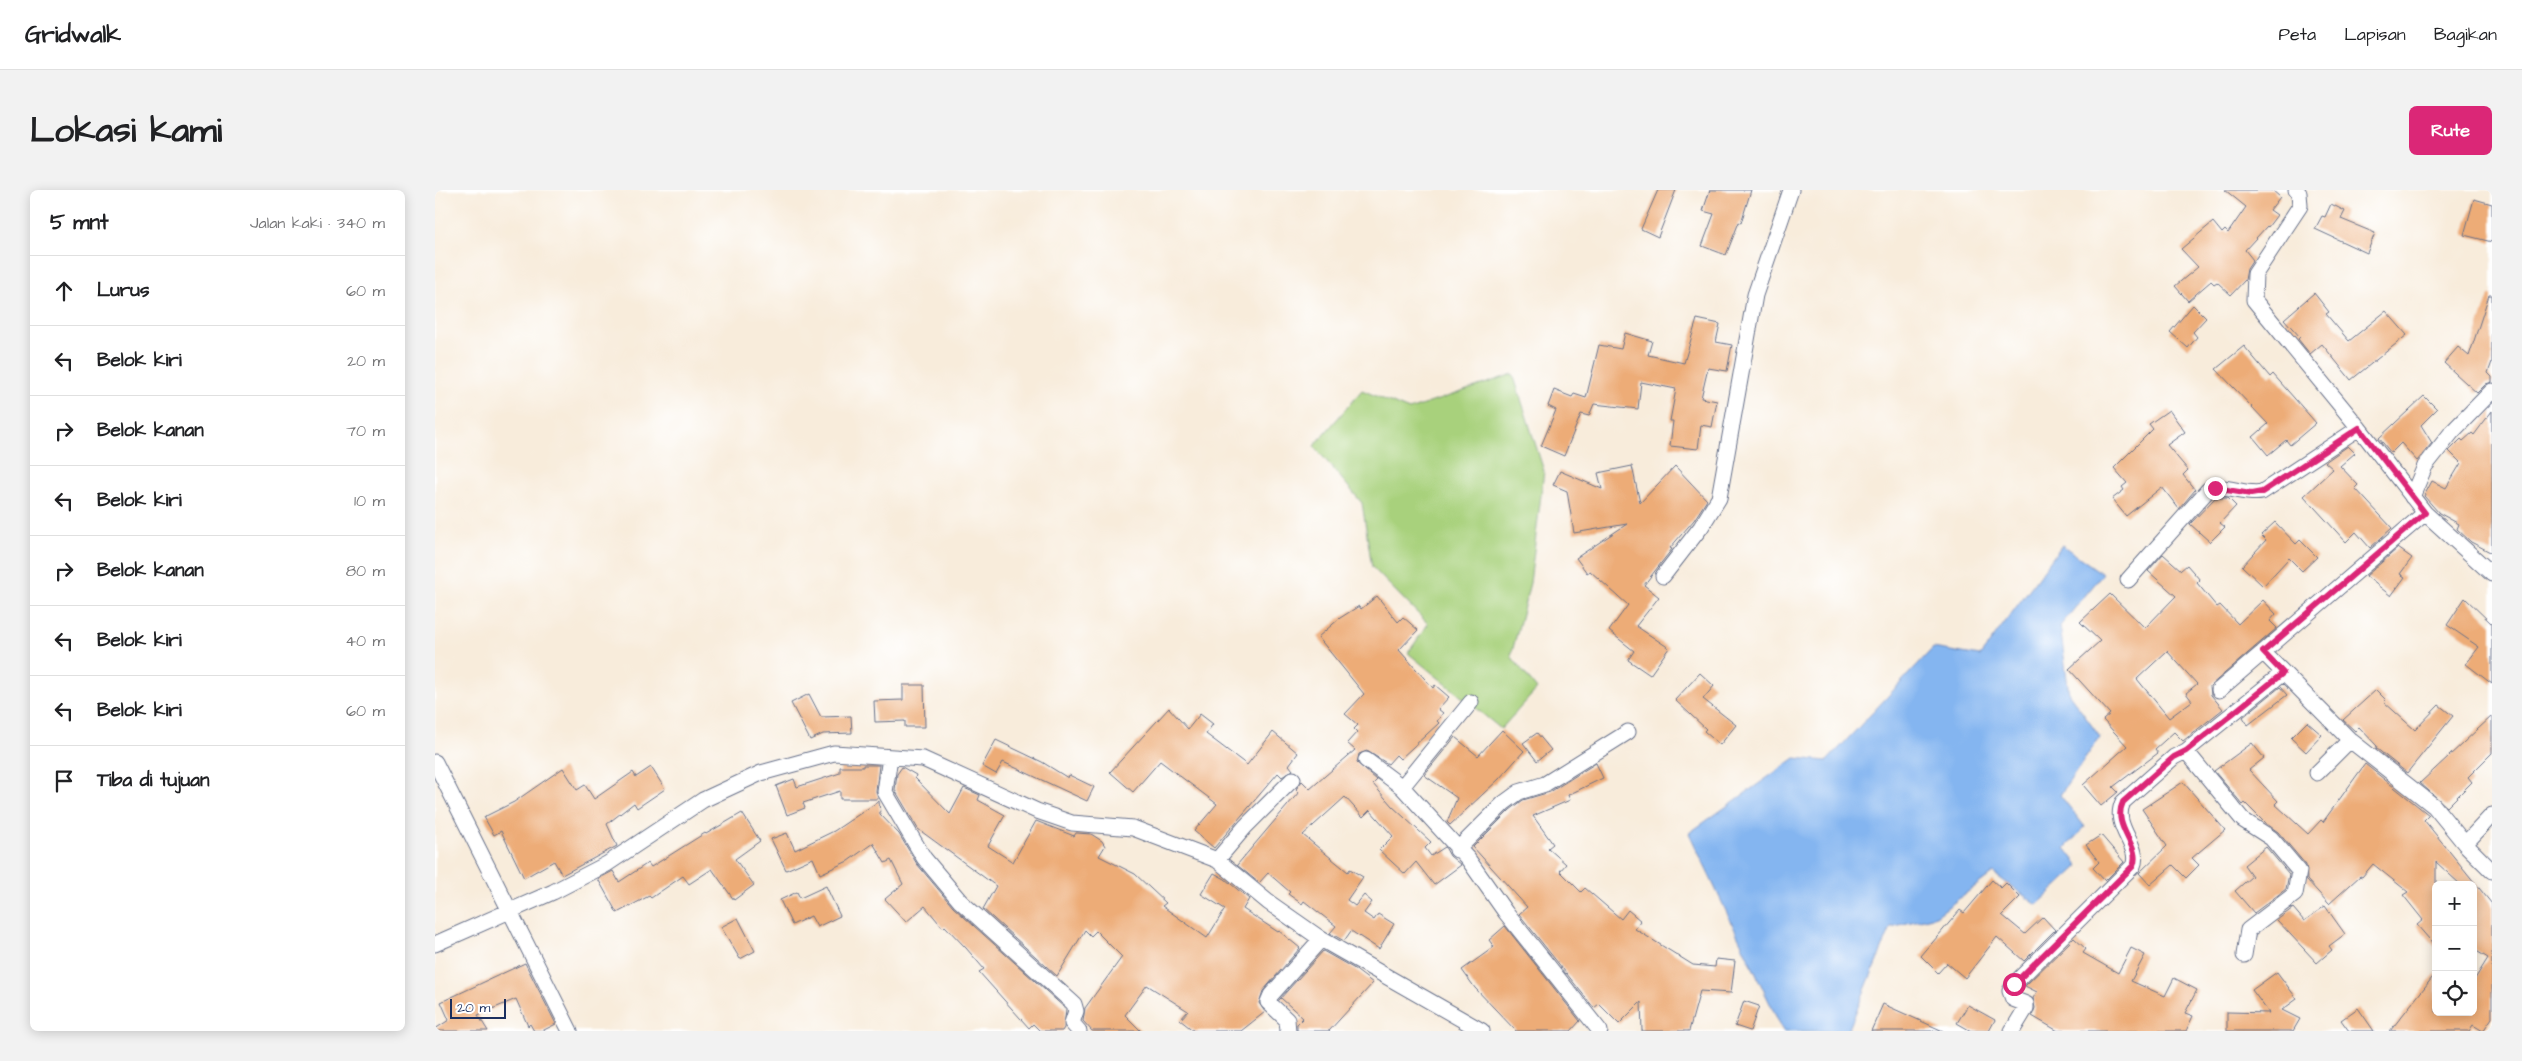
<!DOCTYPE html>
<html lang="id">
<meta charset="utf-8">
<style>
body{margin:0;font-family:"Architects Daughter",sans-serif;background:#f2f2f2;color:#202124}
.controls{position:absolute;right:15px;bottom:15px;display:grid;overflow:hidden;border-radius:8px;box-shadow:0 2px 12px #0003}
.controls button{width:45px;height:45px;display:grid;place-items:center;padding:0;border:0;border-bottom:1px solid #e0e0e0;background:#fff;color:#202124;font:25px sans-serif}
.scale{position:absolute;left:15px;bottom:12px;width:56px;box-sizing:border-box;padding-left:5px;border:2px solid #1b2f5e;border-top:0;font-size:14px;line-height:18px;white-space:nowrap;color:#1b2f5e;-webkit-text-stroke:4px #fff;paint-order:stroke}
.stop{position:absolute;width:15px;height:15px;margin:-11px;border:4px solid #db2777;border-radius:50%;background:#fff}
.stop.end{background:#db2777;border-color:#fff;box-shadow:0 1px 5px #0008}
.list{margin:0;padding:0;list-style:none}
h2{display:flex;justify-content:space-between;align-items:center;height:65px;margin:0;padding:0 20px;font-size:21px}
h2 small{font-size:16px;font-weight:400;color:#757577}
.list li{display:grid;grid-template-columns:32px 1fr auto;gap:15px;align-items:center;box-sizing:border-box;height:70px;padding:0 20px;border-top:1px solid #e0e0e0}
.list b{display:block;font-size:19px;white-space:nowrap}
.list em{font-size:16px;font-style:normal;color:#757577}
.icon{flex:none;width:28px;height:28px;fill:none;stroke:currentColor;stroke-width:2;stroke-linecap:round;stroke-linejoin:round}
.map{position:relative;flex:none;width:2057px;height:841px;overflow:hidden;border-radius:8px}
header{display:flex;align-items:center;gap:30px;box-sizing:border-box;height:70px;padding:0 25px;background:#fff;border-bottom:1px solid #e0e0e0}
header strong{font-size:24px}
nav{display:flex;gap:28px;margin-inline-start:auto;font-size:18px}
.intro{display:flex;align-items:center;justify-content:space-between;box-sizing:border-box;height:120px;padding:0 30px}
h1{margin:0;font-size:35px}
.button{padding:12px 22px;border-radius:8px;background:#db2777;color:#fff;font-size:18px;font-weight:700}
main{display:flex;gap:30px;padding:0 30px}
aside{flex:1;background:#fff;border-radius:8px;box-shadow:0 2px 12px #0003}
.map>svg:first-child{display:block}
</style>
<header>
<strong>Gridwalk</strong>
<nav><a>Peta</a><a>Lapisan</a><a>Bagikan</a></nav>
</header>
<div class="intro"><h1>Lokasi kami</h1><a class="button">Rute</a></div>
<main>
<aside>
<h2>5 mnt<small>Jalan kaki · 340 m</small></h2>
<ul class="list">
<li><svg class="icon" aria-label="ahead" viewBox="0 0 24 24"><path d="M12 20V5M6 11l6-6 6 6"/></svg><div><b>Lurus</b></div><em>60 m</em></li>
<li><svg class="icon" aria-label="left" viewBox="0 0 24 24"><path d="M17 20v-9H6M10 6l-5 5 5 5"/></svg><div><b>Belok kiri</b></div><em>20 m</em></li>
<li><svg class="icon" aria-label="right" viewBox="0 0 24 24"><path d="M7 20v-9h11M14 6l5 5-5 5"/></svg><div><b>Belok kanan</b></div><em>70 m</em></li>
<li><svg class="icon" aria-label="left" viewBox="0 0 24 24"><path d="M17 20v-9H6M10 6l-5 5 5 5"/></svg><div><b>Belok kiri</b></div><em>10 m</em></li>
<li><svg class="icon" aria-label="right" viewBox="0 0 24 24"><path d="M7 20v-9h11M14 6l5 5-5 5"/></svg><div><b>Belok kanan</b></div><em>80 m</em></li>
<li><svg class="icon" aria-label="left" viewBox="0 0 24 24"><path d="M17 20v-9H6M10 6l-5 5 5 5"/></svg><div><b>Belok kiri</b></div><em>40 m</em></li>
<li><svg class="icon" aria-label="left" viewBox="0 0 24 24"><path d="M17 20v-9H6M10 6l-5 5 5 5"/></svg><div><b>Belok kiri</b></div><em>60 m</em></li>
<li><svg class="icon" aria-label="arrive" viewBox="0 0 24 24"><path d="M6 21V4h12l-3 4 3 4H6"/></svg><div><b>Tiba di tujuan</b></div></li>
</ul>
</aside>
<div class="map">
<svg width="2057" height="841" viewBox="0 0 2057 841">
<rect width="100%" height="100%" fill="#fff"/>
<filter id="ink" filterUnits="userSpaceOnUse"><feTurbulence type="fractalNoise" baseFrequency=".02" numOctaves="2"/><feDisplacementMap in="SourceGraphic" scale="10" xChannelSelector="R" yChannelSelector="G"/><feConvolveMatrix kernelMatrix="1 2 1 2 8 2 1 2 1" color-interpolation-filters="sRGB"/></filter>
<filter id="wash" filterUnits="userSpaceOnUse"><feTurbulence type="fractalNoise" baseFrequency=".0096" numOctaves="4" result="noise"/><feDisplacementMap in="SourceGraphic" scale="20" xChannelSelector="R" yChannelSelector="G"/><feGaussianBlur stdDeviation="1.12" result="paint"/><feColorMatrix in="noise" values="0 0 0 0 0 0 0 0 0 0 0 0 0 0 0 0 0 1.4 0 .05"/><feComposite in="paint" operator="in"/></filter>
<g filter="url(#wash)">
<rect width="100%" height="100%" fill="#f8ecdb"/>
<!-- green -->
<path fill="#a8d17c" stroke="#62806d" d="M1078,184L1109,281L1095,393L1076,466L1102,499L1066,539L973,463L993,434L937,377L927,313L879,256L927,200L974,220Z"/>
<!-- water -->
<path fill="#84b5f0" stroke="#5072a7" d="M1627,355L1668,384L1625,436L1634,504L1665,547L1625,605L1650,637L1630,658L1644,676L1602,715L1558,683L1501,726L1456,737L1413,841H1348L1254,643L1360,568L1392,571L1498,458L1545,466Z"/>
<g id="blocks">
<!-- building -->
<path fill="#edac77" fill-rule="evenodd" d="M1223,0H1241L1223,47L1206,39Z
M1275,0H1316L1306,33L1304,32L1291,65L1267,56L1279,24L1268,21Z
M1790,0H1837L1845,7L1835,20L1842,25L1833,37L1832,36L1810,60L1818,70L1812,79L1810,90L1796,105L1782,92L1779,94L1776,91L1753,111L1740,96L1763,77L1746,59L1778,32L1787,43L1790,40L1793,43L1811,17Z
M2039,9L2057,14V52L2029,45Z
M1896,14L1910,21L1906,29L1940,43L1932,63L1880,39L1887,26L1890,27Z
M1879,103L1894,122L1891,124L1914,151L1951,121L1972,145L1916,190L1887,154L1875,164L1863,149L1865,147L1849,129Z
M2054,105H2057V172L2053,183L2057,187V192L2051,194L2042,203L2009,173L2023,157L2034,166Z
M1758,115L1771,128L1758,142L1762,147L1753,158L1735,142Z
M1262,129L1285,134L1281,152L1297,155L1292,181L1273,178L1266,208L1282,211L1277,237L1266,235L1263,259L1235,256L1238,231H1235L1241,199L1206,192L1203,219L1159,214L1154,226L1146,224L1129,266L1106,256L1121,220L1113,216L1119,200L1137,207L1139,204L1151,208L1164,155L1186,159L1190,143L1217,151L1213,165L1249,173Z
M1809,156L1835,187L1838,184L1881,233L1855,255L1851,250L1833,265L1818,247L1833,234L1781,179Z
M1989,206L2002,219L1986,235L1997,253L1982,271L1966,253L1956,263L1944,248Z
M1734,220L1750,242L1732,255L1753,280L1748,285L1760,300L1744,319L1727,297L1691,326L1677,309L1689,300L1687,297L1692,293L1679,278L1718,239L1714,234Z
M2057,221V363L2036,352L2022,339L2024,334L2004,323L1989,306L1997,291L2011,298L2026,273L2014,261L2026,249L2028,251L2037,243L2039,245Z
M1913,256L1920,263L1905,276L1923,295L1920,298L1957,338L1935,358L1921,342L1911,352L1869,306L1898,279L1890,272Z
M1197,276L1205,313L1240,276L1272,310L1259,330L1235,358L1237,359L1209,395L1224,407L1201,436L1234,458L1215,485L1193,470L1199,461L1174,441L1193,415L1155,381L1152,383L1141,368L1192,334L1139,343L1132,301L1118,295L1125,281L1167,299L1163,283Z
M1780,308H1793L1801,316L1785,333L1790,337L1775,352L1755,334Z
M1840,332L1861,354L1865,350L1882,367L1867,381L1854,368L1828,396L1807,376L1831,350L1826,345Z
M1963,358L1977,368L1965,384L1970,387L1956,406L1931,386Z
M1728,364L1746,380L1752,375L1765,390L1762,393L1782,417L1785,415L1803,434L1828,410L1841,424L1835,431L1842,438L1775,496L1776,505L1788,519L1748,551L1739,542L1720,559L1723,563L1678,597L1683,602L1666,616L1648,595L1692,556L1668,530L1675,524L1634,479L1665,451L1645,432L1675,404L1710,438L1741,406L1713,381ZM1732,461L1762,494L1751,503L1757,511L1734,528L1702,489Z
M942,406L963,432L968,427L983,440L964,460L998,498L1000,495L1014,507L1003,519L1008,523L1002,531L1004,533L965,569L961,565L953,574L932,561L924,564L922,573L942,590L938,594L957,616L996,652L990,658L996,666L1010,657L1015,666L1026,675L999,695L981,672L970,684L944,660L958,646L935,620L928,627L910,607L868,645L913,682L915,679L928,687L912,710L920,716L929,705L937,712L929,723L939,730L943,724L959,734L944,759L916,741L909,751L895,743L901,736L869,711L867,714L853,704L855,702L833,683L824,693L802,675L864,602L861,599L867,591L875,599L920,560L912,553L922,542L919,539L923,535L910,524L929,504L883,447L905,428L924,416L926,419Z
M2030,408L2057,434V494L2031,474L2044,457L2012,435Z
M1265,483L1279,496L1268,509L1301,535L1285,555L1269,541L1271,539L1240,510Z
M468,495H489L490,537H470V531L440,532L439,511L468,510Z
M1845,497L1852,505L1813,535L1808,527Z
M1941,500L1951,510L1949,512L1980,540L2004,515L2018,526L1972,583L1941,558L1942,556L1924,537L1920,541L1908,530Z
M374,504L386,527L416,526L417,543L388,544L375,550L356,513Z
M734,518L753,539L765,524L778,534L771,544L812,575L838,542L863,563L854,575L858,580L847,587L843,583L779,658L759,641L782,614L725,571L698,602L675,582Z
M2057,526V563L2033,587L2037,592L2012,617L1985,593Z
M1872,532L1887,545L1871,562L1856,548Z
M1067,540L1089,561L1064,589L1015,635L1012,632L1022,608L989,585L1020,547L1043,566Z
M1102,543L1116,560L1102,571L1088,553Z
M561,550L607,572L633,588L634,585L659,597L652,611L568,572L561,584L547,576Z
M1817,553L1829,568L1814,580L1843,611L1840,614L1873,644L1886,630L1888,632L1930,574L1994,625L1989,630L2057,714V828L2048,841L2038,835L2034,841H1955L2001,783V822H2038V792L2053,768L2038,759V695H2026L2001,672V757L1982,735L1988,730L1968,705L1973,702L1938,674L1927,687L1925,686L1894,714L1872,690L1871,675L1843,642L1829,632L1810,613L1808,615L1779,581Z
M1161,573L1168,588L1133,605L1135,610L1098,626L1118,654L1113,658L1131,674L1125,681L1146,702L1150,698L1186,729L1193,720L1206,731L1200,739L1258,775L1280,777L1281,769L1300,771L1296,803L1265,801L1254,841H1207L1206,812L1184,834L1164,814L1159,818L1084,724L1092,717L1038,657L1075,620L1088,610L1115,602Z
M428,575H444L441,601L443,609H405V601L368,613L370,618L352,625L341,596L359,589L362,597L405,583V577H428Z
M216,577L230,599L202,618L199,613L172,634L182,656L127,685L119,671L89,688L66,641L59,645L49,627L79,612L128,578L142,600L150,595L159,609L198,582L201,587Z
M467,577L481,585L480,588L515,624L529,598L545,605L543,610L570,625L553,656L578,672L601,631L639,646L641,643L656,644L667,651L670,656L664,666L700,684L731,713L727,716L772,748L790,719L766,704L779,683L790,689L814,709L808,719L843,742L844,741L865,758L828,801L824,813L830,822L806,841H759L745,830L753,821L712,795L690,825L706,841H657L648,831L650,818L687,767L661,741L656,746L650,740L622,786L548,719L561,696L483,639L460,600L462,584Z
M1748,592L1790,640L1757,668L1764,675L1751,688L1738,675L1715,695L1704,683L1732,656L1707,619Z
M444,611L445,624L464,644L482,674L518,717L631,819L629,838L627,841H605L598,834L594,838L544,782L549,779L531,758L510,736L508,738L490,716L471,732L450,709L468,694L456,670L450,673L438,653L413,671L385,684L378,668L351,680L336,649L352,643L360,660L399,641Z
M307,623L325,651L300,669L319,695L299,710L277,679L254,694L248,686L216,708L214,706L182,723L163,689L178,681L184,692L213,673L216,677L270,643L271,644Z
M1666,645L1689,672L1670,691L1658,678L1664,672L1651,655Z
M1831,657L1854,684L1851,699L1819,723L1800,701L1817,686L1809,675Z
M1557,690L1566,698L1571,693L1585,707L1567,725L1590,744L1608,727L1620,740L1589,771L1562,747L1530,788L1512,773L1503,783L1486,766L1525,720L1529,723Z
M391,696L405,726L382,737L376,726L357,735L345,710L362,702L365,708Z
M1890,716L1910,744L1894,756L1897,760L1882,773L1842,730L1858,718L1869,731Z
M303,728L320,761L305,769L286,737Z
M1070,736L1145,831L1136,841H1081L1040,798L1027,780L1059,757L1054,750Z
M1639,748L1651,759L1648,763L1683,783L1696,758L1710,765L1696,791L1730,806L1739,788L1762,800L1750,823L1758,826L1751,841H1623L1597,826L1600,818L1598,808L1602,802L1590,796Z
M888,761L918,778L938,793L894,841H862V834L868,828L846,808L844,810Z
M90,773L121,834L107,841H99L95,834L93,836L81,809L43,825L53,841H0V839L14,830L6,812Z
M1842,782L1862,809L1847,820L1865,829L1858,841H1792V822L1834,823L1817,800Z
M1309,811L1324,816L1315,841L1300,836Z
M1448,814L1508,841H1436Z
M1533,815L1560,830L1554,841H1536L1522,833Z
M1923,818L1939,841H1914L1906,830Z"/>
</g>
</g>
<g filter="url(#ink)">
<use href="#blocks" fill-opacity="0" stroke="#68718a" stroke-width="1"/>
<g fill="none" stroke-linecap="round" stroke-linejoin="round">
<defs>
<path id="minor" d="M1861,0L1864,3L1865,16L1820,84L1819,110L1924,238L1990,323L2057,384
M1977,307L1990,276L2017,242L2057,201
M1228,386L1266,337L1284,308L1320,105L1356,0
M1693,390L1773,300C1789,293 1810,306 1827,302L1924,238
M1828,462L1915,550
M1784,500L1990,323
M1751,561L1808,630L1836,648L1864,681L1860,704L1813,740L1809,765
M455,567L450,602L489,668L525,711L639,814L641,821L637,833L644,841
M931,570L967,597L1033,669L1071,723L1165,841
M0,572L135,841
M1882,583L1915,550L1999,616L2030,654
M967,597L1036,512
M2057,625L2030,654L2057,681
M1022,660L1069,613L1084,602L1110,594L1193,542
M782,670L810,637L858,589
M0,754L118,702L172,674L268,610L326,583L399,563L488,569L602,621L637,633L698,638L782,670L833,712L886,749L1047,841
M853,841L852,830L833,812L836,805L886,749
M1577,841L1591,818V814L1578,809L1575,801L1579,794L1698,676C1707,656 1676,637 1688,612L1739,567L1751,561L1848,483"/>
</defs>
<!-- minor casing -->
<use href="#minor" stroke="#68718a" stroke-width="17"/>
<!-- minor -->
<use href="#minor" stroke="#fff" stroke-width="15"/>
</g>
</g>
<g fill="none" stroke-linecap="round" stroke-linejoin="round" filter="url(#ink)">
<!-- route -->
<path stroke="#db2777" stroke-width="6" d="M1579,794L1698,676C1707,656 1676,637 1688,612L1739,567L1751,561L1848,483L1828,462L1990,323L1924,238L1827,302L1816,304L1780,298"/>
</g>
</svg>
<div class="controls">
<button>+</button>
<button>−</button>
<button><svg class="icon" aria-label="locate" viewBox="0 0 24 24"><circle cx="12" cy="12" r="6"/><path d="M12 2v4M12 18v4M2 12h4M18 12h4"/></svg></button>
</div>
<div class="scale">20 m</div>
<div class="stop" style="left:1579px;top:794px"></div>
<div class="stop end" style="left:1780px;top:298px"></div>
</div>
</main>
